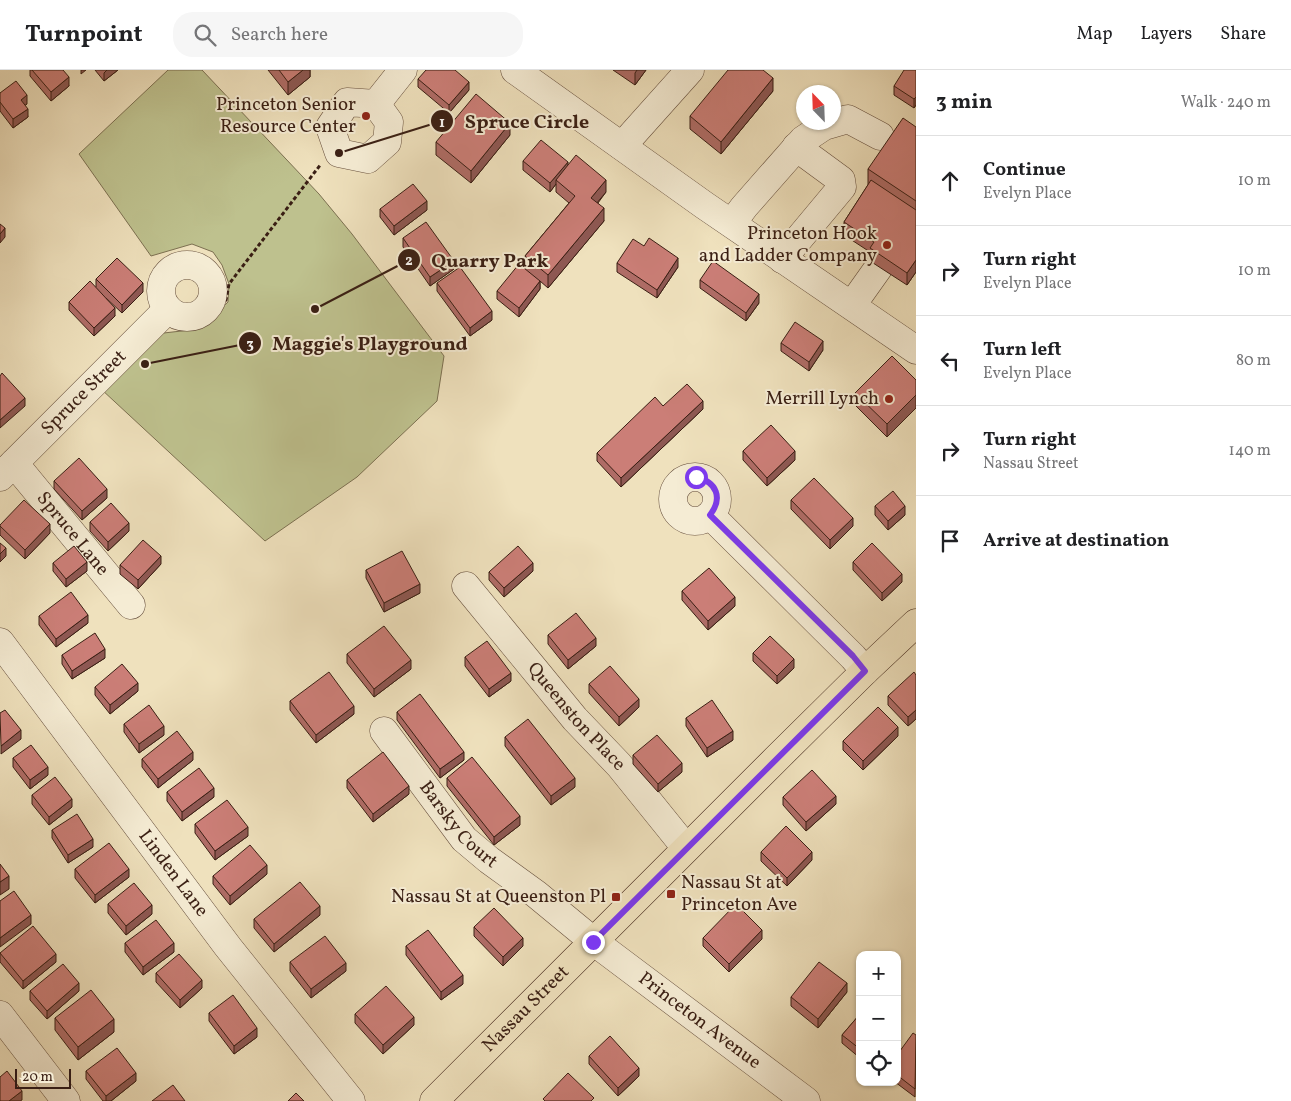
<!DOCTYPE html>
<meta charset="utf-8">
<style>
body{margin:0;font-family:Vollkorn,serif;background:#f6f6f6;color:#202124}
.controls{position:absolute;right:15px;bottom:15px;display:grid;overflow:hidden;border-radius:10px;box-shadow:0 1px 4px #0004}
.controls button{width:45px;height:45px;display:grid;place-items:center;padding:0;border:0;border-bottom:1px solid #e0e0e0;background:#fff;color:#202124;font:25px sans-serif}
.compass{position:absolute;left:796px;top:15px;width:45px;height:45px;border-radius:50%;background:#fff;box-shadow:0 1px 4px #0004;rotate:337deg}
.scale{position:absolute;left:15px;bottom:12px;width:56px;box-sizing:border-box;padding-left:5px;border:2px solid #3a1f14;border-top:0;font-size:14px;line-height:18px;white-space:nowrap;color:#3a1f14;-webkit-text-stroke:4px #f5ecd4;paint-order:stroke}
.stop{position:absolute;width:15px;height:15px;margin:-11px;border:4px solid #7c3aed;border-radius:50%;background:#fff}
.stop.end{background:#7c3aed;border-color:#fff;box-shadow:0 1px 5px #0008}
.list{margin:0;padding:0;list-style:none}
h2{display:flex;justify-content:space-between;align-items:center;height:65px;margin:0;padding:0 20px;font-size:21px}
h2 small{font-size:16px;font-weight:400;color:#757577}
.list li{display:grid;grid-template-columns:32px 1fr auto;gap:15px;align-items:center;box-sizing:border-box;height:90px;padding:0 20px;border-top:1px solid #e0e0e0}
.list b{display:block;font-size:19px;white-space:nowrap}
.list p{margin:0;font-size:16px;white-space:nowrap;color:#757577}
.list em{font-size:16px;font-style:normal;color:#757577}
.icon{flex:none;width:28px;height:28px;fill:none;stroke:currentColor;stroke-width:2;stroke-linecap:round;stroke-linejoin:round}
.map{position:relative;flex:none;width:916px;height:1031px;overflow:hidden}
header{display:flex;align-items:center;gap:30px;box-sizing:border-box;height:70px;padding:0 25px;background:#fff;border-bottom:1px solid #e0e0e0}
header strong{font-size:24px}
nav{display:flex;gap:28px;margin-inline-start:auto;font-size:18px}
.search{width:350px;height:45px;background:#f6f6f6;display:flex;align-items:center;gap:12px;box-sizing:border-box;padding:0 18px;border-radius:20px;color:#757577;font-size:19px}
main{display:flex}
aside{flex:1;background:#fff}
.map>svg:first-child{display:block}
</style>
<header>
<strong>Turnpoint</strong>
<div class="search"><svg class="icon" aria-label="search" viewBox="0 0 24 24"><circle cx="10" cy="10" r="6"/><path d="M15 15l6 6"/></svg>Search here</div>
<nav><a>Map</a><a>Layers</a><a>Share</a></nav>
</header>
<main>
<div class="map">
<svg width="916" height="1031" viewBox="0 0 916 1031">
<rect width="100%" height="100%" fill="#efe1bd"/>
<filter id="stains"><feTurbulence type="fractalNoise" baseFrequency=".004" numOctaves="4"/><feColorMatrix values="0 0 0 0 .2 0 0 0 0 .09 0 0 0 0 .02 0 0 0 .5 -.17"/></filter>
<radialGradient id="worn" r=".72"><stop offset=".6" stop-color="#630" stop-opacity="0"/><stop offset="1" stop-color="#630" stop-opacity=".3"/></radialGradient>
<!-- green -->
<path fill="#bec18e" stroke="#7c7051" d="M168,0H202L319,124L352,164L444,286L437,331L357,407L265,471L101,319L155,264L199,259L228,232L229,214L222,195L213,182L192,174L151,186L79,84Z"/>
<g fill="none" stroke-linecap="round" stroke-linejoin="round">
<defs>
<g id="minor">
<path d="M515,0L704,135L916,280"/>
<path d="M347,32L376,34L389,52L387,72L368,89L339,83L330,57Z"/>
<path d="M376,34L403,0"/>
<path d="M622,76L690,0"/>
<path d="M732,153L744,137L803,70L824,56L848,49L880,66"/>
<path d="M782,189L842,117L841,110L796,77"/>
<circle cx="187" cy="221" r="26"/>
<path d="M852,235L879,197"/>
<path id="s1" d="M14,393L131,535"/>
<path id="s2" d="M0,407L168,239"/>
<circle cx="695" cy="429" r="22"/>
<path d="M710,445L853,587L865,601"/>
<path id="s3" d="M466,516L575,649L619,695L686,778"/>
<path id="s4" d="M0,572L228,877L351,1031"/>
<path id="s5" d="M384,661L464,769L489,790L536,824L593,871L806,1031"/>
<path d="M0,945L66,1031"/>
</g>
<g id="major">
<path id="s6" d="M434,1031L776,689L865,601L916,553"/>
</g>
</defs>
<!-- minor casing -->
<use href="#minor" stroke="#67503e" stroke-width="29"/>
<!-- major casing -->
<use href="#major" stroke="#3a1f14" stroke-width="29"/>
<!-- path -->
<path stroke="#3a1f14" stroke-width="3" stroke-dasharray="4 2.5" stroke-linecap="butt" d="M195,253L212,247L226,230L229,214L321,94"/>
<!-- minor -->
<use href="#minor" stroke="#f5ecd4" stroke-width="28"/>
<!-- major -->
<use href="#major" stroke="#efe1bd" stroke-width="28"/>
</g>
<!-- wall -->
<path fill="#af6c66" stroke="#3a1f14" d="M30,0H63L69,16L51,31L30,6Z
M95,0H118L104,11Z
M268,0H310V7L288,25Z
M613,0H646L635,15Z
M916,0V35L914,38L894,25V16Z
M418,9L469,20L449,43L418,17Z
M773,21L721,84L690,59V46Z
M0,23L27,34L25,35L28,47L13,58L0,41Z
M916,57V202L907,215L870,191V182L844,165V152L868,115V99Z
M510,65L471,113L436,85V72Z
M523,91L568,96L606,122L598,133L604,151L548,218L540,211V219L519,247L497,229V221L525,199V186L569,133L556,122V114L550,122L523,100Z
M380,139L427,140L394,165L380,147Z
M403,168L454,199L430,216L403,177Z
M644,176L678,197L657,228L617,202V193Z
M96,209L143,222L122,243L106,228L115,246L94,266L69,240V232L96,217Z
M700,210L759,233L746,251L700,218Z
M437,213L492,250L470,266L437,221Z
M781,273L823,280L809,301L781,281Z
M916,310L887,367L855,335V323Z
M663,336L703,339L621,417L597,391V383Z
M743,381L795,390L767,416L743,390Z
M54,411L107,428L82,450L54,419Z
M791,430L853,456L830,479L791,439Z
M875,436L905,445L888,460L875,445Z
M90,452L129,461L108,481L90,461Z
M0,455L50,463L25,489L0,465Z
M853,492L902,512L882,531L853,500Z
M53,493L87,501L66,517L53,501Z
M161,494L138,519L120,504V495Z
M366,500L420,523L384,542L366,508Z
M533,501L504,527L489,510V502Z
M682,521L735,536L708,560L682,530Z
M39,546L88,553L56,577L39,555Z
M548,565L596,576L568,599L548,574Z
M753,583L794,598L777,614L753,591Z
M347,584L411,599L374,627L347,593Z
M62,585L105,588L72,609L62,594Z
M465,587L511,611L489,627L465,596Z
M916,605V649L908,656L888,635V626Z
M589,614L639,637L619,656L589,623Z
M95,617L138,621L110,644L95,625Z
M290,631L354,644L316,673L290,640Z
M397,642L464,690L440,708L397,650Z
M686,648L733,670L707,687L686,656Z
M124,654L164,665L139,683L124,662Z
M898,666L863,700L843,680V671Z
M505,667L575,717L551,735L505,676Z
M633,685L682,702L658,722L633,694Z
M13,688L48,705L30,719L13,697Z
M142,689L193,690L158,718L142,697Z
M447,708L520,755L494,775L447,716Z
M347,710L409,724L373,752L347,718Z
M167,722L214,727L182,751L167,731Z
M32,725L72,737L49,755L32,734Z
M783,727L836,734L806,761L783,735Z
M195,754L248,766L215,790L195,763Z
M52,760L93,777L68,793L52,768Z
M761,782L812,790L787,816L761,791Z
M75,799L129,807L95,833L75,808Z
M267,804L230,835L213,814V806Z
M108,834L152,844L126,865L108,843Z
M320,845L274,882L254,858V849Z
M474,857L523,876L503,896L474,866Z
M703,868L762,869L729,902L703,876Z
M125,873L174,882L143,905L125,882Z
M406,876L463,914L441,930L406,885Z
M0,883L56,892L23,919L0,892Z
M290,892L346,901L311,928L290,901Z
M156,903L202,918L180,938L156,912Z
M30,921H79L47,949L30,930Z
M847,922L818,958L791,936V927Z
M209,943L257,967L234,984L209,951Z
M355,944L414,955L383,984L355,953Z
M860,944V988L842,973V965Z
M55,948L114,962L78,990L55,960Z
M916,965L915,1027L895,1012H897V985Z
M589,986L639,1006L618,1026L589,994Z
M86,1001L136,1011L111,1031H103L86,1009Z"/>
<!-- shaded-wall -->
<path fill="#8e5853" stroke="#3a1f14" d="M81,0H86L81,4Z
M107,0H118L104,11V3Z
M303,0H310V7L288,25V12Z
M637,0H646L635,15V3Z
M69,7V16L51,31V22Z
M773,8V21L721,84V72Z
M469,12V20L449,43V35Z
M27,25V34L21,38V30Z
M916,27V35L914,38V29Z
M28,39V47L13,58V49Z
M510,53V65L471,113V101Z
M568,92V101L556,110V114L550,122V113Z
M606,110V122L591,140V128Z
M427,131V140L394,165V156Z
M604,138V151L548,218V205Z
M5,158V167L0,173V164Z
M678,188V197L657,228V220Z
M916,190V202L907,215V203Z
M454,191V199L430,216V207Z
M540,211V219L519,247V238Z
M143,213V222L122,243V235Z
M759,224V233L746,251V243Z
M115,238V246L94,266V258Z
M492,241V250L470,266V258Z
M823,271V280L809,301V292Z
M916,325V338L887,367V354Z
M25,328V336L0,358V350Z
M703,331V339L621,417V408Z
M795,381V390L767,416V408Z
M107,419V428L82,450V441Z
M905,436V445L888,460V451Z
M853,448V456L830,479V470Z
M129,453V461L108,481V472Z
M50,454V463L25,489V480Z
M6,478V486L0,492V484Z
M161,486V494L138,519V510Z
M87,492V501L66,517V509Z
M533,493V501L504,527V518Z
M902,504V512L882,531V523Z
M420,514V523L384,542V533Z
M735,527V536L708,560V551Z
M88,545V553L56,577V569Z
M596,568V576L568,599V590Z
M105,579V588L72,609V601Z
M794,589V598L777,614V606Z
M411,590V599L374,627V619Z
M511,603V611L489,627V619Z
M138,613V621L110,644V635Z
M639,629V637L619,656V647Z
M354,636V644L316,673V665Z
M916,640V649L908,656V647Z
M164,656V665L139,683V674Z
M898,657V666L863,700V691Z
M21,660V669L1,684V676Z
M733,661V670L707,687V678Z
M193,682V690L158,718V709Z
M464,682V690L440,708V699Z
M682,693V702L658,722V714Z
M48,697V705L30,719V710Z
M575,708V717L551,735V726Z
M409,716V724L373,752V744Z
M214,718V727L182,751V742Z
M836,726V734L806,761V752Z
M72,729V737L49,755V747Z
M520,746V755L494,775V767Z
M248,757V766L215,790V781Z
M93,769V777L68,793V785Z
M812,782V790L787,816V808Z
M267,795V804L230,835V826Z
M129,799V807L95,833V825Z
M9,806V819L0,825V812Z
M152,835V844L126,865V856Z
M320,836V845L274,882V874Z
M31,845V854L0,877V868Z
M762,860V869L729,902V894Z
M523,868V876L503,896V887Z
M174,873V882L143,905V897Z
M56,884V892L23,919V911Z
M346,893V901L311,928V919Z
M463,905V914L441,930V922Z
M202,910V918L180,938V930Z
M79,913V921L47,949V941Z
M847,913V922L818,958V949Z
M414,947V955L383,984V975Z
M114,949V962L78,990V977Z
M257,958V967L234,984V976Z
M639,998V1006L618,1026V1018Z
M136,1003V1011L111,1031H106V1026Z
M22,1021V1030L20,1031H9Z"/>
<!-- building -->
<path fill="#cb7e77" stroke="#3a1f14" d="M32,0H63L69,7L51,22Z
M279,0H303L288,12Z
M426,0H455L469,12L449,35L418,9Z
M728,0H763L773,8L721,72L690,46Z
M904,0H916V27L914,29L894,16Z
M16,11L27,25L21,30L28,39L13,49L0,32V23Z
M476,24L510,53L471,101L436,72Z
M903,48L916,57V131L868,99Z
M541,70L568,92L550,113L523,91Z
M576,85L606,110L591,128L604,138L548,205L525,186L575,126L556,110Z
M871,110L916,140V190L907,203L870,178L874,172L844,152Z
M413,114L427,131L394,156L380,139Z
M426,152L454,191L430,207L403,168Z
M0,154L5,158L0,164Z
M649,168L678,188L657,220L617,193L633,169L644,176Z
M117,188L143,213L122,235L96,209Z
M713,191L759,224L746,243L700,210Z
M519,194L540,211L519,238L497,221Z
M460,197L492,241L470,258L437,213Z
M90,211L115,238L94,258L69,232Z
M795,252L823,271L809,292L781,273Z
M892,286L916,310V325L887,354L855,323Z
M2,303L25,328L0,350V306Z
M687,314L703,331L621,408L597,383L655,327L663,336Z
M771,355L795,381L767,408L743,381Z
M79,388L107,419L82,441L54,411Z
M814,408L853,448L830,470L791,430Z
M893,421L905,436L888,451L875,436Z
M24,430L50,454L25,480L0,456V455Z
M111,433L129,453L108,472L90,452Z
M143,470L161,486L138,510L120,495Z
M0,473L6,478L0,484Z
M872,473L902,504L882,523L853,492Z
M74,476L87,492L66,509L53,493Z
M518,476L533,493L504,518L489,502Z
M402,481L420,514L384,533L366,500Z
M709,498L735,527L708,551L682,521Z
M71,522L88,545L56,569L39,546Z
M576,543L596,568L568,590L548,565Z
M384,556L411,590L374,619L347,584Z
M95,563L105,579L72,601L62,585Z
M770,566L794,589L777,606L753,583Z
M487,571L511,603L489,619L465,587Z
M122,594L138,613L110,635L95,617Z
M610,596L639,629L619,647L589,614Z
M329,602L354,636L316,665L290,631Z
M914,602L916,605V640L908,647L888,626Z
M420,624L464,682L440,699L397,642Z
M712,630L733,661L707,678L686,648Z
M149,635L164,656L139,674L124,654Z
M878,637L898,657L863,691L843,671Z
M5,640L21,660L1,676L0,643Z
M528,649L575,708L551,726L505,667Z
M177,661L193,682L158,709L142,689Z
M657,665L682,693L658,714L633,685Z
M31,675L48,697L30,710L13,688Z
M383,682L409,716L373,744L347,710Z
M472,687L520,746L494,767L447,708Z
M199,698L214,718L182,742L167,722Z
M812,700L836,726L806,752L783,727Z
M55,707L72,729L49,747L32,725Z
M227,730L248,757L215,781L195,754Z
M77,744L93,769L68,785L52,760Z
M786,756L812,782L787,808L761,782Z
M109,773L129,799L95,825L75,799Z
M250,775L267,795L230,826L213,806Z
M0,794L9,806L0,812Z
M300,812L320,836L274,874L254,849Z
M134,813L152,835L126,856L108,834Z
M14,821L31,845L0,868V831Z
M736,834L762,860L729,894L703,868Z
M494,838L523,868L503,887L474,857Z
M156,850L174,873L143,897L125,873Z
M33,856L56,884L23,911L0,883Z
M428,860L463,905L441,922L406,876Z
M325,866L346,893L311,919L290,892Z
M179,884L202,910L180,930L156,903Z
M819,892L847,913L818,949L791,927Z
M63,894L79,913L47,941L30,921Z
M386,916L414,947L383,975L355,944Z
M91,920L114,949L78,977L55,948Z
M233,925L257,958L234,976L209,943Z
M860,944V979L842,965Z
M913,963L916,965L915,1019L897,1005V985Z
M610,966L639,998L618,1018L589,986Z
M117,978L136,1003L106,1026L86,1001Z
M7,1001L22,1021L9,1031H0V1007Z
M568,1003L594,1028L591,1031H545L543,1029Z
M173,1015L185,1031H152Z
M296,1023L304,1031H288Z"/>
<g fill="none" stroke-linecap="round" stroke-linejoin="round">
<!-- route -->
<path stroke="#7c3aed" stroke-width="6" d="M593,872L865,601L853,586L710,445C723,428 717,412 696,407"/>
</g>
<!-- markers -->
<g fill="#8f2418" stroke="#f5ecd4" stroke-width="2">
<circle cx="366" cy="46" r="5"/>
<circle cx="887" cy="175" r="5"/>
<circle cx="889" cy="329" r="5"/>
<rect x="666" y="819" width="10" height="10" rx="2.5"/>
<rect x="611" y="822" width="10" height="10" rx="2.5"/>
</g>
<g text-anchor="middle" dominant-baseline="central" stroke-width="4" stroke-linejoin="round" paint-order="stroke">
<!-- poi labels -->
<g font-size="19" fill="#3a1f14" stroke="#f5ecd4" text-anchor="end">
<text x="356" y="35">Princeton Senior<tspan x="356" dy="22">Resource Center</tspan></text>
<text x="877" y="164">Princeton Hook<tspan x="877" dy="22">and Ladder Company</tspan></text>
<text x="879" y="329">Merrill Lynch</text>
<text x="681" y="813" text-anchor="start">Nassau St at<tspan x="681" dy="22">Princeton Ave</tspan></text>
<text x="606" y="827">Nassau St at Queenston Pl</text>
</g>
<!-- street labels -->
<g font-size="19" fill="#3a1f14" stroke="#f5ecd4">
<text stroke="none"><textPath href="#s2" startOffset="119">Spruce Street</textPath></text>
<text stroke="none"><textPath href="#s1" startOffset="92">Spruce Lane</textPath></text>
<text stroke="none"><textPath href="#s3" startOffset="171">Queenston Place</textPath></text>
<text stroke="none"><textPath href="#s5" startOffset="120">Barsky Court</textPath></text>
<text stroke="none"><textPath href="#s4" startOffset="289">Linden Lane</textPath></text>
<text stroke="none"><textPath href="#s6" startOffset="130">Nassau Street</textPath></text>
<text stroke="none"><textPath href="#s5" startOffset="432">Princeton Avenue</textPath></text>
</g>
</g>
<!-- callouts -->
<path fill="none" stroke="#3a1f14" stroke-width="2" d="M339 83L442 51M315 239L409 190M145 294L250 273"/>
<g fill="#3a1f14" stroke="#f5ecd4" stroke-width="2">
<circle cx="339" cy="83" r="5"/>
<circle cx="315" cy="239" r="5"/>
<circle cx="145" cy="294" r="5"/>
<circle cx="442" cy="51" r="12"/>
<circle cx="409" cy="190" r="12"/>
<circle cx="250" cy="273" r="12"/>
</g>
<g font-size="15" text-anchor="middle" font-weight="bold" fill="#fff">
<text x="442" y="57">1</text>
<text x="409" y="195">2</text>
<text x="250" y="278">3</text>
</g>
<g font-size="20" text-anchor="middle" font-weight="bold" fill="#3a1f14" stroke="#f5ecd4" stroke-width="4" stroke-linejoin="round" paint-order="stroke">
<text x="527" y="58">Spruce Circle</text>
<text x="490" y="197">Quarry Park</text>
<text x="370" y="280">Maggie's Playground</text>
</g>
<rect width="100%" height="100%" filter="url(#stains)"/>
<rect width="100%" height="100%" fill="url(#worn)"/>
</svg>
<div class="controls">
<button>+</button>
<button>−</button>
<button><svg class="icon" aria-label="locate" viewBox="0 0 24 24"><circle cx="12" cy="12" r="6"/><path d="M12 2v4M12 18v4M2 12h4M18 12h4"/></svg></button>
</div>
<svg class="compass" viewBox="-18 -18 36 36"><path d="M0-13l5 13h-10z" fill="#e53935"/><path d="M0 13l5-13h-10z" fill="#757577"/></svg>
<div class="scale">20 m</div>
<div class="stop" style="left:696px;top:407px"></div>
<div class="stop end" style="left:593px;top:872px"></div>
</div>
<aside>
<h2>3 min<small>Walk · 240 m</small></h2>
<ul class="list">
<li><svg class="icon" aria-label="ahead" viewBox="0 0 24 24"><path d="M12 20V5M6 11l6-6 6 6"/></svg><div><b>Continue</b><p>Evelyn Place</p></div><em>10 m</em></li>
<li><svg class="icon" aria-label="right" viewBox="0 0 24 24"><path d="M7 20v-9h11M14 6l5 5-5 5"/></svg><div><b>Turn right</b><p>Evelyn Place</p></div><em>10 m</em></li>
<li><svg class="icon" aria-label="left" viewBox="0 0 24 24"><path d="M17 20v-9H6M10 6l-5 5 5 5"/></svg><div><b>Turn left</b><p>Evelyn Place</p></div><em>80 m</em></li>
<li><svg class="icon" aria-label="right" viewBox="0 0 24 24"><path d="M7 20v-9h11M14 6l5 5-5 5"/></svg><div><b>Turn right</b><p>Nassau Street</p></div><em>140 m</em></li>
<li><svg class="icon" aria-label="arrive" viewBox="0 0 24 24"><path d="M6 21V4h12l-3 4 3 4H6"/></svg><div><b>Arrive at destination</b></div></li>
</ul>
</aside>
</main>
